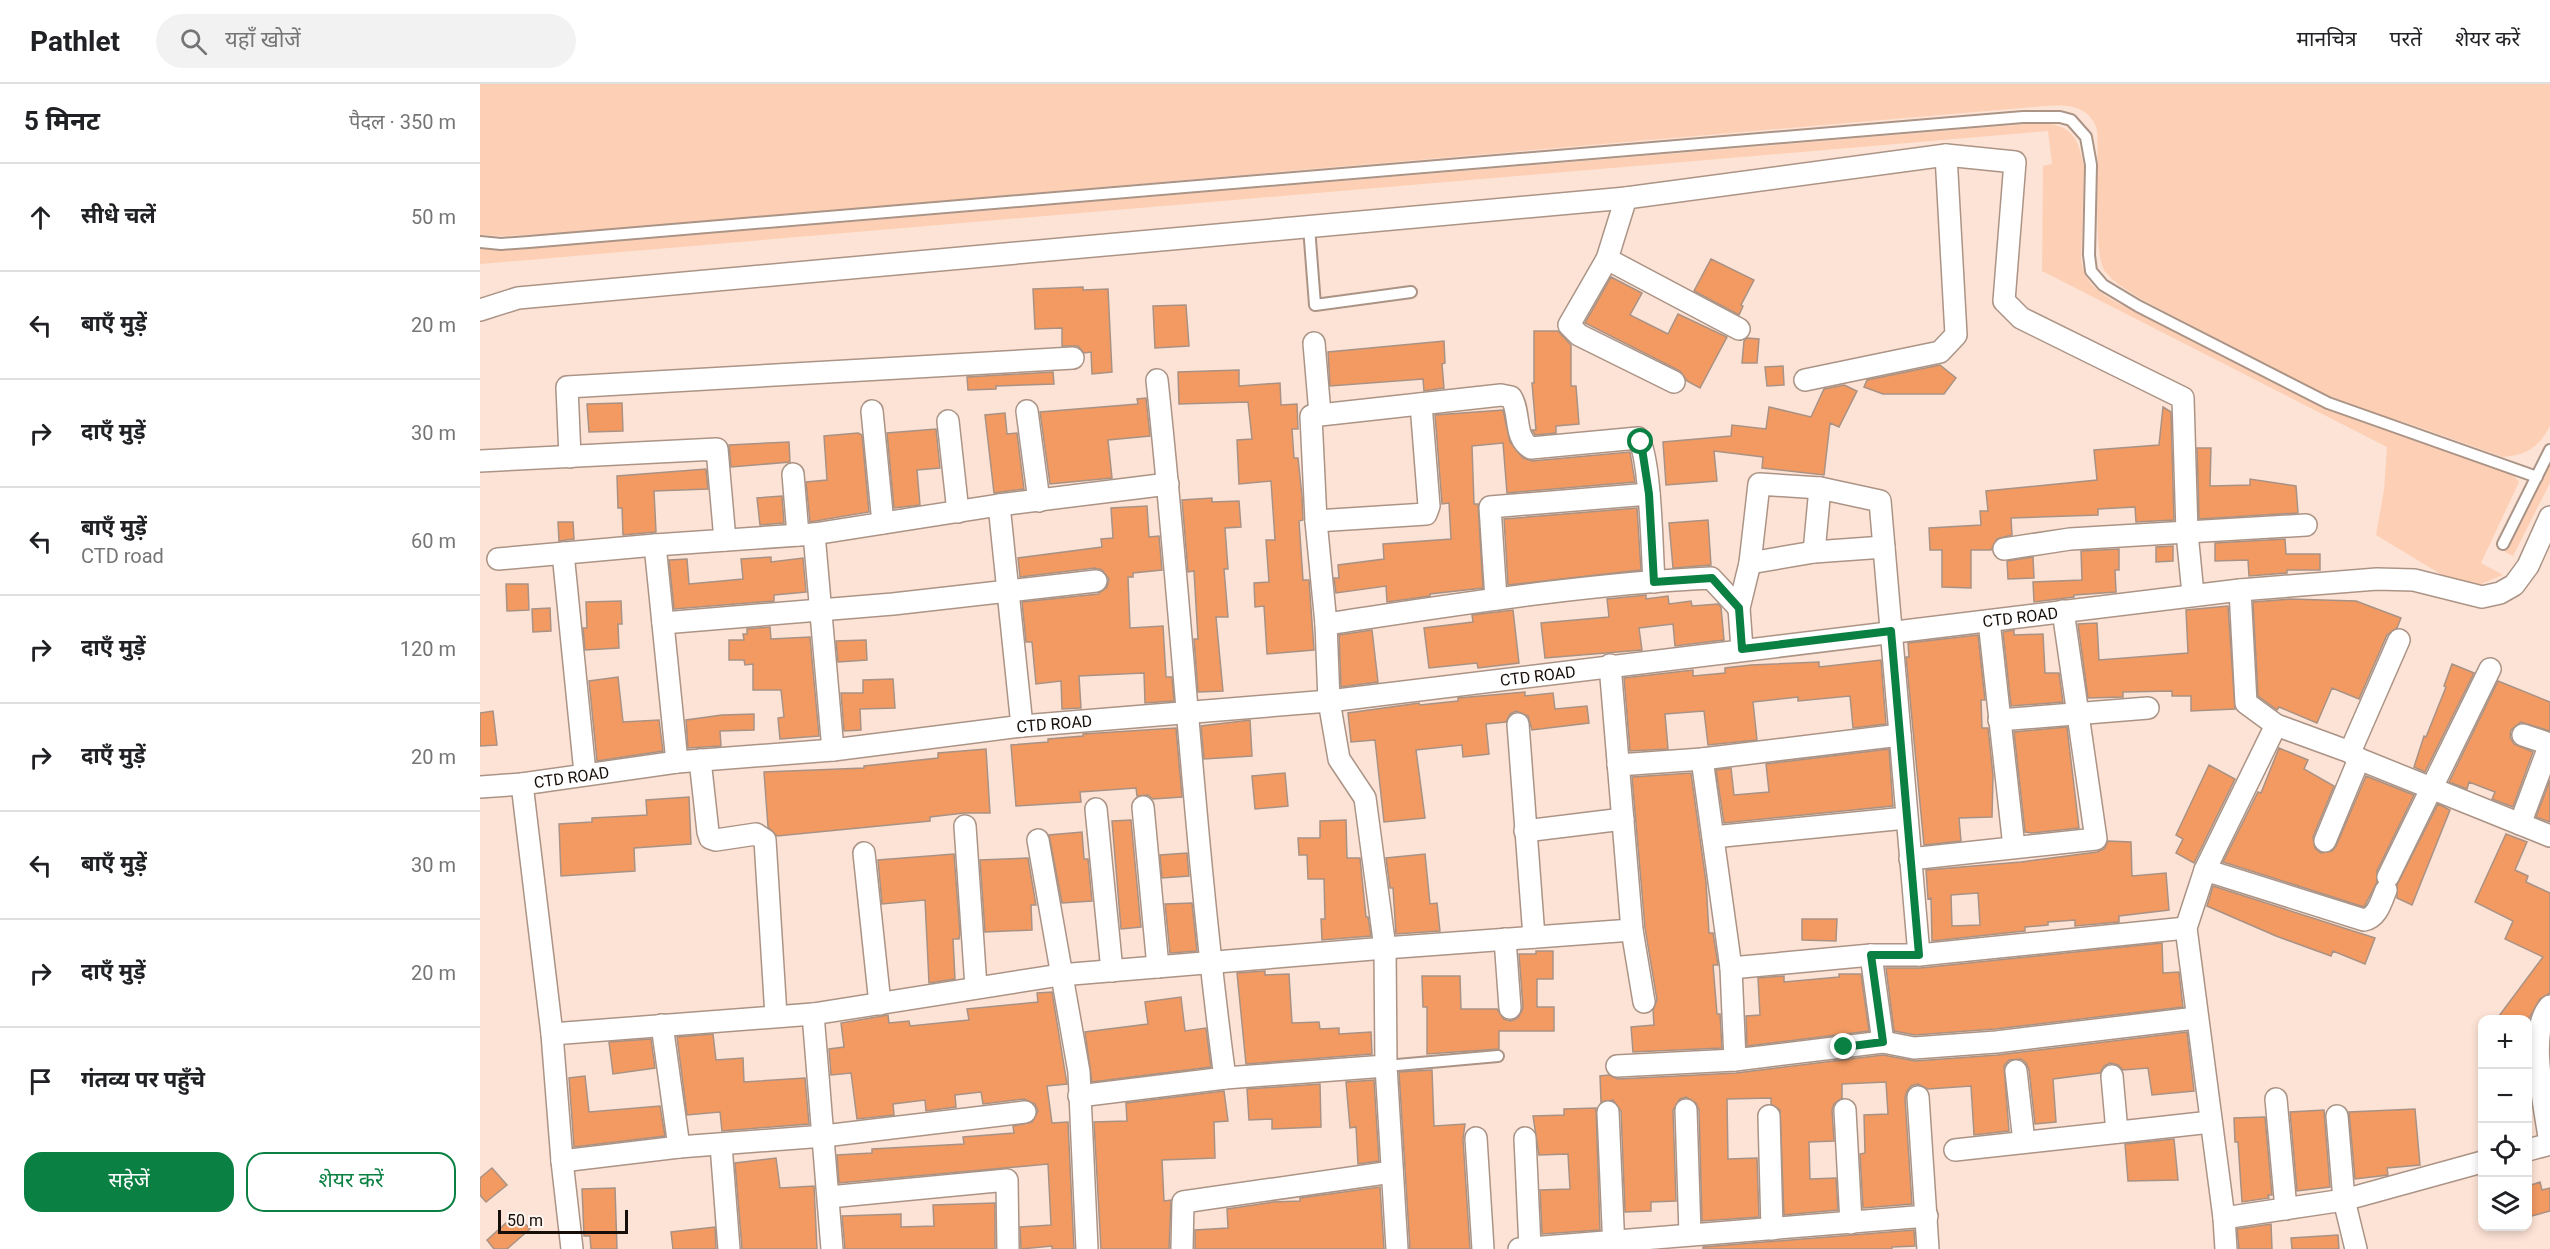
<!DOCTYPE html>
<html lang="hi">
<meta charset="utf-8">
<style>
body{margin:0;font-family:Roboto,"Noto Sans Devanagari",sans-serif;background:#f2f2f2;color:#202124}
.controls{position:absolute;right:18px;bottom:18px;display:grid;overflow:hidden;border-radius:12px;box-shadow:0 3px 9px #0003}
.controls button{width:54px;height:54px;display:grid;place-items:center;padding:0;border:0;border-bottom:2px solid #e0e0e0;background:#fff;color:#202124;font:30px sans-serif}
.scale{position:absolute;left:18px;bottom:15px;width:130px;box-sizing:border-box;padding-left:6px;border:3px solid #160e09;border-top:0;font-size:16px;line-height:21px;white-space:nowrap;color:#160e09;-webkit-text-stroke:4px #fef4ee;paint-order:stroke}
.stop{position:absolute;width:18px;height:18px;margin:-14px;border:4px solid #0b8043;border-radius:50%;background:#fff}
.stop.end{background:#0b8043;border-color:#fff;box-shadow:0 2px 6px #0008}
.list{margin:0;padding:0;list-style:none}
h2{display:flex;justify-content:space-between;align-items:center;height:78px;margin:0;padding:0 24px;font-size:26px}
h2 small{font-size:20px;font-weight:400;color:#757577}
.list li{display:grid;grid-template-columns:39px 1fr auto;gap:18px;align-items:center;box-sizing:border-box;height:108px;padding:0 24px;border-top:2px solid #e0e0e0}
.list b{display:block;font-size:22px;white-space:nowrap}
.list p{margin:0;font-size:20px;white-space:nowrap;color:#757577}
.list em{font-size:20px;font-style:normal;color:#757577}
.actions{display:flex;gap:12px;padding:18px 24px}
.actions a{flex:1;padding:14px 0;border:2px solid #0b8043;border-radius:18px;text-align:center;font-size:21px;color:#0b8043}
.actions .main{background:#0b8043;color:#fff}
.icon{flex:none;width:33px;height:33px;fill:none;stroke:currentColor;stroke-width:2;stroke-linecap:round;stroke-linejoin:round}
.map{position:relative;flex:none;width:2070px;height:1165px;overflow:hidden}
header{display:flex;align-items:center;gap:36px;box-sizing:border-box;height:84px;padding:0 30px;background:#fff;border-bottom:2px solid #e0e0e0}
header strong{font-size:28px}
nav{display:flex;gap:33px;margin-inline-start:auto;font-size:21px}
.search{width:420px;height:54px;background:#f2f2f2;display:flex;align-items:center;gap:15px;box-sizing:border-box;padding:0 21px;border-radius:33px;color:#757577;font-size:22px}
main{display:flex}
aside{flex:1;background:#fff}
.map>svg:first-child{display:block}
</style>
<header>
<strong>Pathlet</strong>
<div class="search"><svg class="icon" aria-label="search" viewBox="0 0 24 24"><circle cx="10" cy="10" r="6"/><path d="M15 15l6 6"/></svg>यहाँ खोजें</div>
<nav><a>मानचित्र</a><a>परतें</a><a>शेयर करें</a></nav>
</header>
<main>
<aside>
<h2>5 मिनट<small>पैदल · 350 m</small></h2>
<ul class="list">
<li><svg class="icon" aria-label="ahead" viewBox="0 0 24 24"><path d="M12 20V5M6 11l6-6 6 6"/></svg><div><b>सीधे चलें</b></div><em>50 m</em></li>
<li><svg class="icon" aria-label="left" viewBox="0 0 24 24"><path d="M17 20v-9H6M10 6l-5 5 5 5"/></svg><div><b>बाएँ मुड़ें</b></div><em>20 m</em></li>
<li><svg class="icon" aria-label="right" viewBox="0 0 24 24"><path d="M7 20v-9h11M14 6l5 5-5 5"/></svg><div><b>दाएँ मुड़ें</b></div><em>30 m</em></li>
<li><svg class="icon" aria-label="left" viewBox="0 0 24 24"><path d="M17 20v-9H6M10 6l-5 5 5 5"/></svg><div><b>बाएँ मुड़ें</b><p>CTD road</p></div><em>60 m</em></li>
<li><svg class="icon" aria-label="right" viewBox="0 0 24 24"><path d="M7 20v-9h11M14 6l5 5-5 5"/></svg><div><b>दाएँ मुड़ें</b></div><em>120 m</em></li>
<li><svg class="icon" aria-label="right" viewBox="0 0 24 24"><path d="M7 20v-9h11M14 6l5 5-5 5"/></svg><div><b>दाएँ मुड़ें</b></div><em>20 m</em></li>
<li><svg class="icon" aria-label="left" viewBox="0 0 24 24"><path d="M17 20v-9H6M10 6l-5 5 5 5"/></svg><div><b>बाएँ मुड़ें</b></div><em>30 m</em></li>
<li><svg class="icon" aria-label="right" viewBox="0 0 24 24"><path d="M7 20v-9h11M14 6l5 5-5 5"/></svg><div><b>दाएँ मुड़ें</b></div><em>20 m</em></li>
<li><svg class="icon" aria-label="arrive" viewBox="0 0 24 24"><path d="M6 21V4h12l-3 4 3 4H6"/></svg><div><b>गंतव्य पर पहुँचे</b></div></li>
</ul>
<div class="actions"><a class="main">सहेजें</a><a>शेयर करें</a></div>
</aside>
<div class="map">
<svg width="2070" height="1165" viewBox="0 0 2070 1165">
<rect width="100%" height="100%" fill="#fde3d5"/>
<!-- green -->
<path fill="#fdd0b5" d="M0,0H2070V342C2059,363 2047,371 2023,373L1927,339L1877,325L1849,313L1661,215C1649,207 1632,198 1624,186C1613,169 1619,73 1617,46C1608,17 1579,21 1554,23L87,149L25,152L0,151Z
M1561,39C1593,41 1598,54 1604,83L1601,175C1604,199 1618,208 1638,219L1839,322L1892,342L1964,365L2034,392L2039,398L2001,479L2023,491L1987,506L1896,451L1904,406L1907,363L1562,187L1563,82L1572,80L1568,47L0,180V165L91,161Z
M2070,379V399L2033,472L2025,468Z"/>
<!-- building -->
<path fill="#f29a62" stroke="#a99284" stroke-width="1.5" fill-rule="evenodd" d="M1231,175L1274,196L1261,221L1263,222L1259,231L1214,207Z
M1131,193L1162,209L1150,231L1188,250L1198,230L1247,253L1220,304L1207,297L1200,287L1105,239Z
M603,203V206L628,205L632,288L612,290L611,268L604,269L598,262H582V244L555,245L553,205Z
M706,221L709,262L675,264L673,222Z
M1054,247H1078L1091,261V302H1096L1099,340L1076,342V349L1055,351L1052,346H1056L1052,299H1054Z
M1267,254L1279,255L1277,279H1262L1264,257Z
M964,257L965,279L962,280L964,304L944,307L943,295L850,302L848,268Z
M1460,281L1476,294L1464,310H1403L1384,303L1387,296Z
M1303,282L1304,301L1287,302L1285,283Z
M759,286V302L800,299L801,321L817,320L818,345H812L814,374H818L822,412L823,436L819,437L823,496H829L834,566L787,570L784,522L775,523L774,499L789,498L786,456H795L791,397L759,400L757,356L772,355L768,318L699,320L698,288Z
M573,288L574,300L516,302V305L488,306L487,293Z
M1364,301L1377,307L1359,343L1350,339L1344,391L1282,384L1283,373L1234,367L1237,397L1186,401L1183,358L1251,352L1252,341L1286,345L1289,323L1331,333L1344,305Z
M666,314L670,352L628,356L632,394L570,400L560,328L658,320L657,315Z
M142,319L143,347L109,348L107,320Z
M1683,323L1691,328L1694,436L1656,438L1655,423L1618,425V431L1531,434L1532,451L1517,455L1511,466H1491V504L1462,503V466H1450L1449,444L1501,441L1500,427H1508L1506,407L1617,396L1614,366L1679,361Z
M1023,326L1030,358L1043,374L1052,377L1150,368L1155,398L1027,409L1023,359L992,362L994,420H998L1003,504L950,510V512L907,518L906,502L856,509L854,494H859L858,481L904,475L903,460L971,455L969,419L962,420L955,331Z
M525,329L527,350L537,349L544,405L514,409L505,331Z
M456,345L460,384L437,386L440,421L414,424L407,349Z
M378,349L382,351L389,428L330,438L326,398L347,396L344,352Z
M309,358L310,378L251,383L249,361Z
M1717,364H1731L1730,402L1770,401V395L1816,402L1818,429L1719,435Z
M226,385L228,405L174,407L176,448L143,451L142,424H138L137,392Z
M302,412L304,439L280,441L277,414Z
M732,414V418L759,417L761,443L745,444L748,485H744L748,533H736L743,607L718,608L714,555H718L714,487L708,488L702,416Z
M667,422L669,453L679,452L682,486L653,489V493H648L650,544L683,542L686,593H692L694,617L665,619L664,589L599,592L601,624L582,625L581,597L556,600L552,558H546L542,518L618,510L627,503L629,495L622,486L615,484L540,493L538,474L622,463L621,455L633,454L631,424Z
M1157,424L1161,486L1028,501L1024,435Z
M1228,436L1231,481L1193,484L1189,439Z
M78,438H93L94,455L79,457Z
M1805,455L1806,470H1840V486H1807V489L1769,492L1768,476L1735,477V459Z
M1693,462V477L1676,478V463Z
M1639,465V486H1635L1636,508L1594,511V513L1554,518L1553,498L1602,496L1601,467Z
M291,473V478L323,474L326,508L294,511V517L194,525L189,476L207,475L209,500L263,495L261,475Z
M1553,473L1554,494L1528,495L1527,477Z
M26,500H48L49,526L27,527Z
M1166,511V515L1188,512L1189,520L1211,517L1212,522L1238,520L1241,523L1244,556L1195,562L1193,540L1159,544L1162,566L1065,574L1061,539L1129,533L1127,515Z
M1810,515L1876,517L1921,534L1917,544L1907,551L1879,615L1852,604L1837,639L1799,623L1797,626L1778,612L1773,518Z
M141,517L142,540H138L139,564L105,566L103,544H107L106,518Z
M1748,522L1755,625L1711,627V612H1692V607L1643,608V613L1608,614L1598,540L1617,539L1619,576L1708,569L1706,526Z
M70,524L71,547L53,548L52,525Z
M1033,526L1039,579L998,584L997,579L949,584L944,544L993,538L992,531Z
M290,543L291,555L330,553L339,652L300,655L298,634L304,633L301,606H273V580L265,581L264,576H249V556H264L263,550H267V545Z
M892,546L898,598L861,603L859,551Z
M1534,546V551L1563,550L1565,589H1579L1583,618L1531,622L1523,548Z
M1498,551L1505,616H1501L1502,644H1508L1513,691L1512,733L1479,734L1481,757L1444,761L1426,573H1429L1428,559Z
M386,556L387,576L358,578L356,557Z
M1401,576L1406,640L1373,644L1370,612L1318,617V613L1273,618L1277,656L1228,661L1224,627L1185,630L1188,665L1150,667L1144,594L1213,586V592L1245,589V584L1271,581L1339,578V583Z
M1972,580L1994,589L1945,688L1934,683L1944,652L1946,653L1966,603L1964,602Z
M138,593L143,638L179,636L183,667L117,677L109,597Z
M413,595L415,624L380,625L381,646L364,647L361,609H383V596Z
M2018,597L2070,618V647L2041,638L2031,646L2030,653L2034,660L2053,668L2033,723L2012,715L2015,708L1989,698L1987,705L1969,698Z
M1045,608V612L1073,609L1075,625L1107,622L1109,639L1052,646L1048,632L1036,627L1030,630L1026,638L1006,640L1009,670L983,673L982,661L936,666L945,734L904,738L895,656L871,658L868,629L939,619L940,621L978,617V614Z
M13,627L17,661L0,662V629Z
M274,630V646L240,647L241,662L208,664L206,636L242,631Z
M770,636L772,672L724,675L721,642Z
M1587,643L1599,744L1552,749L1545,748L1534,648Z
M696,644L702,713L673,715L668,711L657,712L656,704L600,708L601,718L536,722L531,661L568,658V655L603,652V650Z
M1799,664L1828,676L1824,685L1854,702L1833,753L1835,764L1841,769L1852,767L1856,762L1886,692L1934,711L1897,787V798L1884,823L1743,778L1778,708L1781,709Z
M506,665L510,729H484L450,733V737L297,752L288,743L284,688L384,684V682L458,674V669Z
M1409,665L1413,722L1244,739L1236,686L1251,684L1254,711L1289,708L1286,680Z
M1729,681L1755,695L1714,779L1696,769L1703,755L1696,751Z
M805,689L808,722L775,725L772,692Z
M1211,689L1226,798L1229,849H1233L1238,881H1233L1237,930H1240L1242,964L1153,968L1151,943L1174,941L1173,926L1177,916L1165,844L1152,693Z
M2070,696V738L2056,733Z
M209,713L211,760L154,764L155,787L81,792L79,740L112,738V734L167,731L166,716Z
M1958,720L1970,726L1932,821L1917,814V801Z
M651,736L661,843L641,845L632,737Z
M866,736L867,774H880L886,833H888L891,852L842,856L841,835H845L844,795H828L827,771H819L818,754H840V737Z
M602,748L604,775H608L612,817L582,819L569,751Z
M2026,750L2047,758L2035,786L2048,792L2046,798L2070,809V909L2060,915L2048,936H2016L2063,873L2025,855L2033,837L1995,818Z
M1628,757L1651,758L1652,792L1686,789L1689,826L1639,832V838L1595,842V836L1568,838V841L1545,843V847L1452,857L1451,814L1448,815L1446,786L1541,778L1617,768L1624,765ZM1498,809L1500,841L1472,842L1471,811Z
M707,769L709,792L682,794L680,771Z
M474,770L480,849L479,855H473L475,895L449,899L445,816L402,820L398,776Z
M945,770L950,820L957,819L960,847L916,850L913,804H910L906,774Z
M548,774L556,821H551L552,846L505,848L500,776Z
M1733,802L1895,854L1885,880L1853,867L1851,872L1796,852L1727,822Z
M712,819L717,867L690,869L685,820Z
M1322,835H1357L1356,857L1322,856Z
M1682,859L1683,889L1699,888L1703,923L1515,945L1435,951L1414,947L1406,884H1440Z
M1056,867H1073V895H1057V923H1074V947H1019V965L947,970V923H943L942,892H980L981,925H1017L1024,935L1031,937L1038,934L1043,924L1039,870H1056Z
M785,887V891L809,890L812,939L839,938L840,945L859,944V950L891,948L892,970L766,980L757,889Z
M1359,890H1381L1389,947L1267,962L1266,932L1280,931L1278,894L1304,892V898L1359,893Z
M572,908L587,1000L567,1002L572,1039L588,1038L594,1165H572V1162L541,1165L540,1143L571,1141L568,1080L359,1099L357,1071L392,1069V1065L484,1060L483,1053L534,1049L533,1042L552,1038L558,1027L555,1020L544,1015L503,1020L501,1008L475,1011L476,1023L446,1027L445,1016L413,1020L414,1031L377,1035L371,989L351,991L349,965L364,963L361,939L408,931L409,939L429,937L430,942L489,936L487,925L558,918L557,909Z
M701,913L705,947L726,944L731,983L612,998L605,948L668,940L665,918Z
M1707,948L1714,1007L1672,1011L1668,984L1643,986L1638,981L1630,979L1624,982L1620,989L1573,995L1576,1038L1555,1040L1549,986L1546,979L1541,975L1529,976L1524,982L1529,1047L1494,1051L1491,1002L1448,1005L1438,1000L1431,1002L1427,1007L1425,1014L1432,1120L1383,1124L1380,1070L1385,1069L1384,1031L1408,1030L1406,998L1362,1000V1014L1354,1020L1352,1026L1354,1057L1329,1058L1330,1095L1356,1094L1358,1126L1304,1131L1300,1026L1291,1020V1014L1247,1015L1248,1075L1277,1074L1279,1133L1222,1137L1219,1026L1216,1019L1206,1013L1200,1015L1193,1026L1196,1117L1171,1118V1127L1145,1128L1141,1027L1133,1016L1121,1018L1120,992L1129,991L1138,995L1256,989L1403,971L1435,977L1517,971Z
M233,950L236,976L263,974L264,998L325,994L329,1040L242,1047L240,1028L207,1031L197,953Z
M171,955L175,984L133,990L129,958Z
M952,986L954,1042L985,1040L983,1055L990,1165H930L919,988Z
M105,992L109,1028L180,1022L185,1052L94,1063L89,994Z
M894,996L899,1077L878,1080L876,1043L870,1044L866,998Z
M840,1000L841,1043L792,1045V1035L769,1036L767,1005Z
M744,1007L748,1037L734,1038L735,1074L682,1076L684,1117L691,1116L689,1165H621L614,1038L647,1037L646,1019Z
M1116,1024L1120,1146L1062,1150L1060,1106L1090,1105L1088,1070L1059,1071L1053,1032L1084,1031V1025Z
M1935,1025L1940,1081L1907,1084L1908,1091L1875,1095L1869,1028Z
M1844,1026L1850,1103L1817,1107L1810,1028Z
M1785,1033L1792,1111H1788L1789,1114L1762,1118L1758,1058H1755L1754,1034Z
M1694,1055L1698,1096L1648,1097L1645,1060Z
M296,1074L300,1104L334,1102L337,1165H262L255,1079Z
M12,1084L27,1101L6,1118L0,1111V1094Z
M2060,1098L2062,1106L2070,1104V1127L2048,1133V1102Z
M900,1103L904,1165H715V1146L748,1144L747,1125L793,1118L820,1117V1114Z
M135,1104L137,1165H111L110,1152H104L102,1105Z
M515,1119V1165H365L362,1132L421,1130V1143L454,1142L453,1121Z
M36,1130L50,1145L27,1165H14L7,1156Z
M1791,1140L1792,1165H1759L1757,1145Z
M235,1143L236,1165H193L191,1148Z
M1434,1146L1435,1162L1412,1163V1165H1223V1163Z
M1858,1151L1859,1165H1812L1811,1154Z"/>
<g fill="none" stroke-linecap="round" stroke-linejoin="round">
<defs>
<path id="service" d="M829,143L835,221L931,208
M0,158L21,160L49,158L1543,33H1580L1591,36L1606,53L1611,81L1609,171L1611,187L1623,201L1658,222L1848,319L2057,393
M2023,460L2070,366
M906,982L1018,972"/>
<g id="minor">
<path d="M1146,114L1127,175L1089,241L1099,251L1194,298"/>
<path d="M1127,175L1259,245"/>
<path d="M0,226L38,214L1146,114L1466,71L1535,78L1524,217L1541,234L1703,314L1707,449L1713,510"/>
<path d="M834,259L840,330"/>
<path d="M677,296C702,528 714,762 745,994"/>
<path d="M1325,296L1460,268L1476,251L1466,71"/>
<path d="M392,327L403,439"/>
<path d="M547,327L559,417"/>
<path d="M468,337L478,428"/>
<path d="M90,373L87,303L593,274"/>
<path d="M0,377L237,365L245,456"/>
<path d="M313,390L318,451"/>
<path d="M519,421L542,642"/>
<path d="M836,437L946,430L949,422L941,320"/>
<path d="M334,450L353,666"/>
<path d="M175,461L197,678"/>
<path d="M1524,465L1590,455L1826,441"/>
<path d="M1334,468L1340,404"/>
<path d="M83,469L105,689"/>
<path d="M18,475L175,461L334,450L519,421L688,400"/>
<path d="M1270,479L1334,468L1404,463"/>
<path d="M1760,506L1766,619L1796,641L1870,668L1879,675L2070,752"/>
<path d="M1016,515L1010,423L1169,410"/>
<path d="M1509,537L1534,763"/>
<path d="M183,539L413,520L616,497"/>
<path d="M846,540C974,521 1102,500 1231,494L1259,524"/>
<path d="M1262,565L1259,524L1270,479L1279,400L1340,404L1400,417L1439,871"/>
<path d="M1130,581L1152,846L1164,918"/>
<path d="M1519,636L1668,624"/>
<path d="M1038,640L1054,853"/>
<path d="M2043,651L2070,660"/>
<path d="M1870,668L1919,556"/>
<path d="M1222,675L1251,884L1255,976"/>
<path d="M220,676L228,748L230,754L236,756L276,750L285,756L296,932"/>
<path d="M1138,681L1222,675L1420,651"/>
<path d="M42,700L72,950L82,1077L92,1165"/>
<path id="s1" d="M0,703L42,700L197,678L353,666L542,642L849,617L1760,506L1897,495L1934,496L2002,513L2020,509L2034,501L2048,482L2070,433"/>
<path d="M663,723L678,883"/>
<path d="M616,725L632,887"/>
<path d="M2040,740L2070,660"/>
<path d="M485,742L496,903"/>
<path d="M1045,747L1143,735"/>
<path d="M1233,753L1426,734"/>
<path d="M558,756L599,988L607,1165"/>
<path d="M1845,757L1879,675"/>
<path d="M384,769L400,920"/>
<path d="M1430,775L1616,755L1583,527"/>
<path d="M1725,786L1884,836C1897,834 1901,818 1906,806"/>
<path d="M1908,793L2010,585"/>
<path d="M1025,855L1030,924"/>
<path d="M1391,871L1403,958"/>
<path d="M1251,884L1391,871H1439L1706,844"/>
<path d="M333,930L352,1165"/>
<path d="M182,941L199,1063"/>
<path d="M72,950L333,930L580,891L905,864L1152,846"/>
<path d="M1137,982L1255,976L1403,958L1434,964L1516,958L1716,934"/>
<path d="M1536,987L1544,1058"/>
<path d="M1632,992L1637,1048"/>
<path d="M599,1012L745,994L906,982"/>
<path d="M1438,1013L1448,1165"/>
<path d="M1796,1015L1806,1125"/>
<path d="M1206,1026L1210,1150"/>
<path d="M1365,1026L1371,1139"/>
<path d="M1128,1028L1134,1165"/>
<path d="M1289,1032L1292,1145"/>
<path d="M1857,1032L1864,1116L1876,1165"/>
<path d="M996,1054L1003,1165"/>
<path d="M1045,1054L1050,1164"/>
<path d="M241,1061L249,1165"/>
<path d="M1475,1066L1731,1038"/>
<path d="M2048,1066L2070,1060C2066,1027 2046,946 2070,922"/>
<path d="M82,1077L199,1063L344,1052L545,1028"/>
<path d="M349,1113L527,1096L528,1165"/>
<path d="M1744,1134L1864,1116L2002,1078"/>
<path d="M702,1165L703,1118L912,1088"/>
<path d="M917,1165L906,982L905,864L885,714L859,675L849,617L846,540L836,437L831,332L1021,311L1031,313C1041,328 1033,354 1051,364L1158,354C1171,373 1172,470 1174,498"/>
<path d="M1039,1165L1447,1132"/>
<path d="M1746,1165L1744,1134L1706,844L1725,786L1796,641"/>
</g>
</defs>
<!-- service casing -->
<use href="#service" stroke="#ab9486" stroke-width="14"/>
<!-- minor casing -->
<use href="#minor" stroke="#ab9486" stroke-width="24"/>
<!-- service -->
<use href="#service" stroke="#fff" stroke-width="10"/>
<!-- minor -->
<use href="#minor" stroke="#fff" stroke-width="21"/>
</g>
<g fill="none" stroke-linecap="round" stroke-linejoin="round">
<!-- route -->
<path stroke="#0b8043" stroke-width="8" d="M1161,358L1169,410L1174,498L1232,494L1259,524L1262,565L1411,547L1439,871H1391L1403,958L1364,963"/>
</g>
<g text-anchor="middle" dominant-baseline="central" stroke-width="4.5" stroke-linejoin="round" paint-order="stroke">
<!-- street labels -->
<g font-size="16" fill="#160e09" stroke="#fef4ee">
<text stroke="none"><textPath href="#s1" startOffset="1550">CTD ROAD</textPath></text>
<text stroke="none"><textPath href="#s1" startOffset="1064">CTD ROAD</textPath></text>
<text stroke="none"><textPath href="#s1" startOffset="578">CTD ROAD</textPath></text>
<text stroke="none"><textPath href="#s1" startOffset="92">CTD ROAD</textPath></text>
</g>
</g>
</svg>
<div class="controls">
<button>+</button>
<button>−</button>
<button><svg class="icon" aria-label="locate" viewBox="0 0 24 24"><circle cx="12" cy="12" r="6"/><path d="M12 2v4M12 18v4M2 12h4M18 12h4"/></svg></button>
<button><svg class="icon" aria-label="layers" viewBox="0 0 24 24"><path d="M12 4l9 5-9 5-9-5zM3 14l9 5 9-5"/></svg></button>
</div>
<div class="scale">50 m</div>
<div class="stop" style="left:1161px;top:358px"></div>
<div class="stop end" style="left:1364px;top:963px"></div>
</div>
</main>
